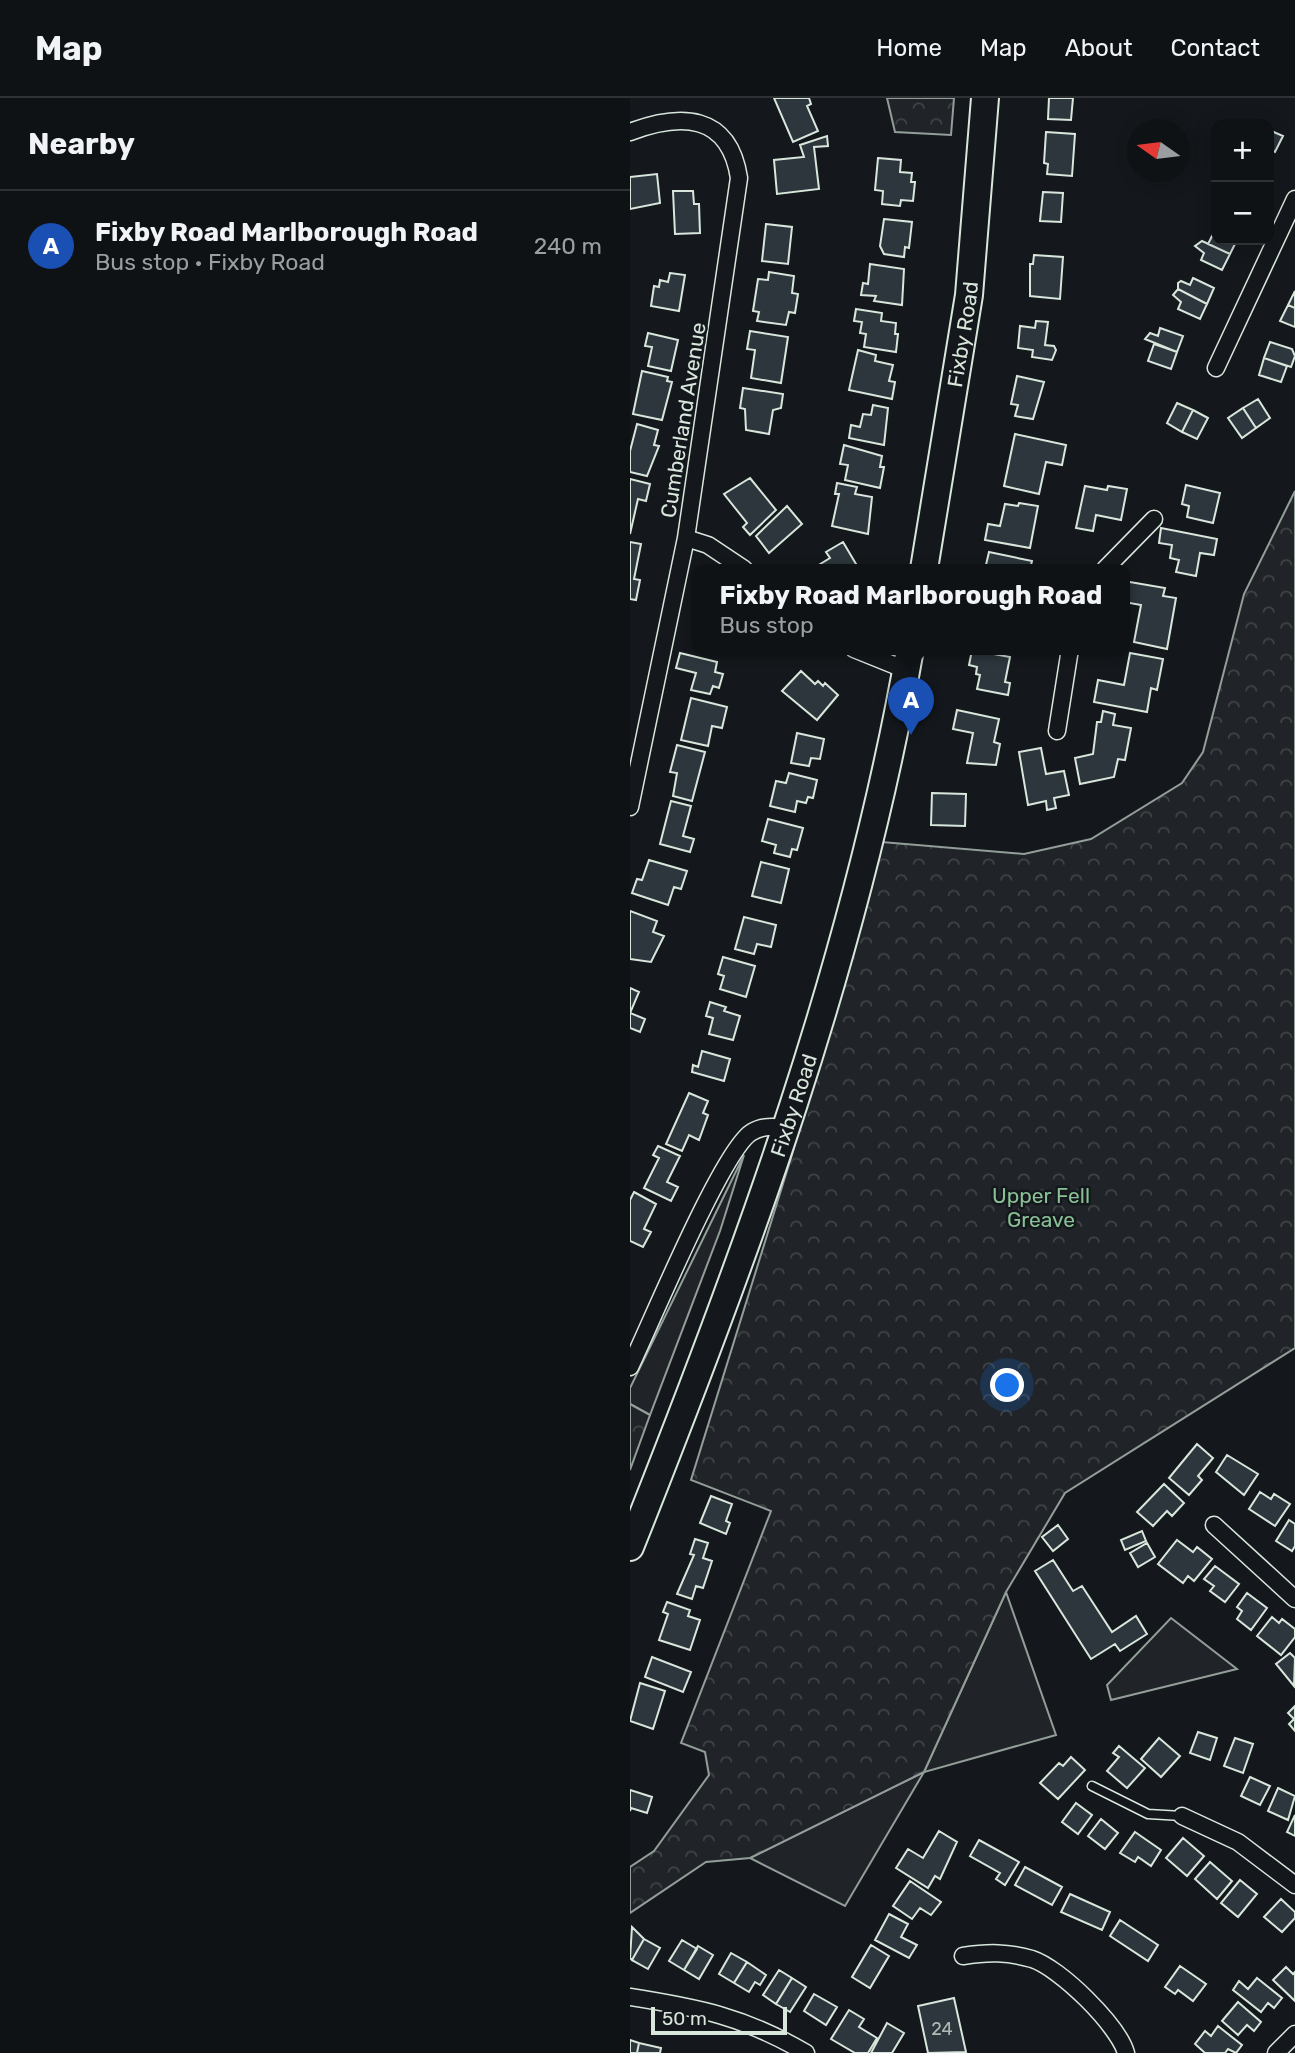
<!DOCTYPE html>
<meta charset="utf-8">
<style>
body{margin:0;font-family:Rubik,sans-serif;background:#181b1e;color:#f1f3f6}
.controls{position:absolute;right:21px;top:21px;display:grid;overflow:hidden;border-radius:14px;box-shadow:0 4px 18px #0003}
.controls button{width:63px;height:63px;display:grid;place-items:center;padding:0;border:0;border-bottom:2px solid #2f3234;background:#0f1215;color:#f1f3f6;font:35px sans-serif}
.compass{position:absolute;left:497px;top:21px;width:63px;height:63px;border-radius:50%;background:#0f1215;box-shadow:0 4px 18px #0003;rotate:284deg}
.scale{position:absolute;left:21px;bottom:18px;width:136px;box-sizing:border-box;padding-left:7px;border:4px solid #d8e6dc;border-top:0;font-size:19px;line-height:24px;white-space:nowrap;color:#d8e6dc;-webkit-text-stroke:5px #14181c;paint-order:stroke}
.you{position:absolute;left:378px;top:1288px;width:24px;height:24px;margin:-18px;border:5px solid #fff;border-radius:50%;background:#1a73e8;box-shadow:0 0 0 10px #1a73e833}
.badge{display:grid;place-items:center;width:46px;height:46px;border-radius:50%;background:#0b8043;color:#fff;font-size:23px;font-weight:700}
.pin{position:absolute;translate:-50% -58px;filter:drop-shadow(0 2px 4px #0008)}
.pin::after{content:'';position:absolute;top:37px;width:24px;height:21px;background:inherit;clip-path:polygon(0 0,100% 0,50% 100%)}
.popup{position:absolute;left:62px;top:466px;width:438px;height:91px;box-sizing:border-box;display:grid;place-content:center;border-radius:14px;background:#0f1215;filter:drop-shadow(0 2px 5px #0005);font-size:23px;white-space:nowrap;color:#9b9ea0}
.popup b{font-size:26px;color:#f1f3f6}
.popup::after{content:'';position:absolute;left:50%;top:100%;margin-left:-14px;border:14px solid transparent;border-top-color:#0f1215}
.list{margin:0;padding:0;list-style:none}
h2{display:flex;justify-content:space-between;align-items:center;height:91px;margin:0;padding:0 28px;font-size:30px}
h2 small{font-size:23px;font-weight:400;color:#9b9ea0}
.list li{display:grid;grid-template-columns:46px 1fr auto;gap:21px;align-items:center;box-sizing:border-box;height:112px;padding:0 28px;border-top:2px solid #2f3234}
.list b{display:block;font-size:26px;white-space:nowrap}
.list p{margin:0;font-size:23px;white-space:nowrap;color:#9b9ea0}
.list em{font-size:23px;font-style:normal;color:#9b9ea0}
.map{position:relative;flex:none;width:665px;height:1955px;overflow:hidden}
header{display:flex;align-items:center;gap:42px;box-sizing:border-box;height:98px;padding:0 35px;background:#0f1215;border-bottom:2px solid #2f3234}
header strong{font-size:33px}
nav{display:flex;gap:38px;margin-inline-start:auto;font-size:24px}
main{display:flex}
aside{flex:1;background:#0f1215}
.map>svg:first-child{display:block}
</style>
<header>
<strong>Map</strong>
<nav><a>Home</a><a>Map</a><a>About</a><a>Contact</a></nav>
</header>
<main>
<aside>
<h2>Nearby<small></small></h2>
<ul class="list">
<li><span class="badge" style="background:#1a4fb4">A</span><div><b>Fixby Road Marlborough Road</b><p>Bus stop · Fixby Road</p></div><em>240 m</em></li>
</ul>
</aside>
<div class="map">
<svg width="665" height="1955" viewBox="0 0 665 1955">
<defs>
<pattern id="forest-crowns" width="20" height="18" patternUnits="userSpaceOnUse" patternTransform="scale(1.75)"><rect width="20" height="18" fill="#202428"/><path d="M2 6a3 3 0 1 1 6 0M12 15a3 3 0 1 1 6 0" fill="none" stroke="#404447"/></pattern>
</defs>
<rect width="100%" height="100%" fill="#14181c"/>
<!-- grass -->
<path fill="#202428" stroke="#939e99" stroke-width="2" d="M114,1057L90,1133L20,1317L0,1306V1290Z
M376,1494L426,1637L294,1674L215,1808L120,1760L294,1674Z
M541,1520L607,1571L481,1602L477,1587Z"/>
<!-- forest -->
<path fill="url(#forest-crowns)" stroke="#939e99" stroke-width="2" d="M257,0H324L321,37L265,34Z
M665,393V1250L435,1395L376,1494L294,1674L120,1760L76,1764L0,1815V1769L24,1753L79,1677L75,1654L51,1645L141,1413L61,1382L161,1060L252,744L394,756L461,741L552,685L573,654L614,496Z
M0,1306L20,1317L0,1372Z"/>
<!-- building -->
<path fill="#2c363c" stroke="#d8e6dc" stroke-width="2" d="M144,0H179L181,6L177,8L188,33L163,44Z
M419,0H443L441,22L418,21Z
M639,32L653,38L645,54L639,51Z
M416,34L445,36L442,78L417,76L418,66L414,65Z
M197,38L198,48L184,49L189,91L147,96L144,62L174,59L170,47Z
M248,60L271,62L270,74L282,75L281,84H285L283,103L271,102L270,108L252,106L253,93L245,92Z
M27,76L30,105L0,111V79Z
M43,93H63L64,106H69L70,135L45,136Z
M413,94L433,95L431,124L410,123Z
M254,121L282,124L279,150L275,149L274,159L254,156L250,148Z
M136,126L162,129L158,166L132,163Z
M586,130V142H607L600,156L578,146Z
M572,143L600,156L592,172L571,162L574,155L565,148Z
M404,157L433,159L430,201L400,198V166H403Z
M240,166L274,171L272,207L244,203L246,198L231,197L233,185L238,186Z
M139,174L164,178L162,195L168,196L165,215L159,214L156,227L127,223L129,214L123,213L128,181L138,182Z
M40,175L55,177L49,213L21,208L24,188L29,189L30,182L38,184Z
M563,180L584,190L577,206L548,191V185L551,183L560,187Z
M548,191L577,206L570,221L548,211L551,204L543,197Z
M665,193V210L658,207Z
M658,207L665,210V229L650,223Z
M226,211L252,215L251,223L266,225L265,236H268L266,254L234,249L236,236L230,235L232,224L224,223Z
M406,223L418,224L415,247L424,248L426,252L422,262L402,259L403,252L388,250L390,228L405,230Z
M530,230L553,238L547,254L515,241L520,235L528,238Z
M120,233L158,239L151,285L121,280L125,252L117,251Z
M18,235L48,242L41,273L18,268L22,249L15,248Z
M640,244L662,251L665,258L661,269L634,260Z
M524,246L547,254L541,271L518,263Z
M228,252L246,257L245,263L263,267L259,283L265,284L262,301L219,292Z
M634,260L657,268L651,284L629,277Z
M12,273L38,279L37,283L42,284L32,322L3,316Z
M387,278L414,284L403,321L385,318L388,307L381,306Z
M113,290L153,296L151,310L143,312L139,336L116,332L115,311L110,310Z
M628,301L640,320L626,330L613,310Z
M547,305L563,312L552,334L537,325Z
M243,307L258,310L254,347L219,340L221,327L230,329L233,316L241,317Z
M613,310L626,330L612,340L598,320Z
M563,312L578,320L567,341L552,334Z
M7,326L28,332L24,347L29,348L17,378L0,374V353Z
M385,336L436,347L432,367L416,364L409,396L374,388Z
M214,347L252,358L250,369H254L250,390L215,382L218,367L210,366Z
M120,380L146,412L120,437L113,429L117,425L94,396Z
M0,381L20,386L16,403L8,401L0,436Z
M207,385L227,389L225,396L242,399L238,436L202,428L209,396H205Z
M556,387L590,395L583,425L557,419L559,408L552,406Z
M455,388L477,392L478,388L497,391L491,422L466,417L463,433L446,430Z
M389,405L408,408L400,450L355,442L358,426L370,428L375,406L388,408Z
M157,408L172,426L139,455L126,438Z
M531,430L587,441L584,457L570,455L566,478L546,474L549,462L540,460L542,447L529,445Z
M0,444L11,446L4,481L10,482L6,502L0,501Z
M213,444L229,471H189L187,468L200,460L196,454Z
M359,454L402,463L400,471H355Z
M494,483L535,490L533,498L546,500L537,551L504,544L511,507L494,504Z
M342,552L380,559L375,584L380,585L378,597L347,591L350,577L346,576L347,569L339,567Z
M50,555L87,564L85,574L93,576L89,590L83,588L80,596L61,592L66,575L46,570Z
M500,555L533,561L527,592L521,590L517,614L464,604L468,582L494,587Z
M171,573L185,586L188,583L193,588L195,585L208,597L187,622L152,593Z
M61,600L97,609L92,630L82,628L78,648L51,642Z
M327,612L369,621L364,644L370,646L366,667L337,665L343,635L323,631Z
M473,613L485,616L483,627L501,630L495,662L488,661L484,679L450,686L445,660L463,656L467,624H471Z
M167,635L194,641L190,661L181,660L179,668L161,665Z
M47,647L75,654L62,703L43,698L47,675L40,674Z
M411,650L416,676L434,673L439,697L424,700L426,710L417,712L416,703L398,707L389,654Z
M159,675L187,682L183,700L178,699L176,705L167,703L165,714L140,708L146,683L156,685Z
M302,695L336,696L335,728L301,727Z
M41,703L61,708L53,738L64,741L60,754L30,746Z
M138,721L173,730L167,752L162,751L160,759L144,755L146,747L132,743Z
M19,762L57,773L51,791L44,789L38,807L2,795L7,781L12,782Z
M131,764L159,771L151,805L122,798Z
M0,813L27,823L23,834L34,838L21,864L0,861Z
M114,819L146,827L141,849L127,846L124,856L105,851Z
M93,859L125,868L116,899L90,891L94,878L88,876Z
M0,890L9,894L0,915L15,921L10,934L0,930Z
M80,904L96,909L94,913L110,918L103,942L79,936L83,920L76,918Z
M72,953L100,961L94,983L62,974L63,967L68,969Z
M59,995L78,1003L73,1015L78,1017L69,1042L59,1037L52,1053L36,1046Z
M28,1048L50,1058L37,1084L48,1089L41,1103L14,1090L29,1060L23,1057Z
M4,1094L26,1106L14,1131L21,1134L13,1149L0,1143V1102Z
M567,1346L583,1360L568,1378L572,1382L559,1397L539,1380Z
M597,1357L628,1376L614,1397L586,1374Z
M534,1386L554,1405L542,1418L537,1413L523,1428L507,1414Z
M630,1394L641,1401L644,1396L660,1406L645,1428L619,1411Z
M81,1398L102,1406L96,1423L100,1425L96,1436L70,1425Z
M659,1422L665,1426V1448L662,1453L646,1443Z
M428,1427L438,1441L423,1453L412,1439Z
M512,1433L516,1443L495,1452L491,1442Z
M65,1441L78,1445L73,1460L82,1463L73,1490L66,1488L62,1501L47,1496L64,1457L60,1456Z
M547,1442L563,1454L567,1449L582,1461L564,1483L558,1478L553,1485L528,1466Z
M517,1445L525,1459L508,1469L500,1455Z
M423,1462L443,1493L452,1488L482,1534L506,1518L517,1536L490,1553L485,1546L461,1561L405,1473Z
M585,1468L609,1486L595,1504L580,1493L584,1488L574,1481Z
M617,1495L637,1510L621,1532L607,1521L612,1513L607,1509Z
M37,1504L60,1512L58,1518L70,1522L60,1552L29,1542L38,1516L33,1514Z
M642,1519L649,1525L652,1521L665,1531V1539L651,1557L627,1538Z
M660,1555L665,1560L664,1588L646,1566Z
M22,1559L61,1574L53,1594L15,1579Z
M10,1585L35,1593L23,1631L0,1623Z
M665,1608V1633L659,1626L664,1621L658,1615Z
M568,1634L587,1640L580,1662L560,1655Z
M529,1640L550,1658L531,1679L511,1661Z
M605,1640L623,1646L613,1675L594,1668Z
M489,1648L515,1670L497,1690L477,1673L489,1659L483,1655Z
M441,1659L455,1672L428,1701L410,1685L429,1665L433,1668Z
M620,1679L640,1688L630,1707L611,1698Z
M648,1690L665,1698L658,1722L638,1713Z
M0,1692L22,1699L17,1715L1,1710L0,1713Z
M446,1705L462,1717L448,1736L432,1724Z
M665,1717V1738L657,1734Z
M471,1721L488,1735L475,1751L458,1738Z
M309,1733L327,1744L310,1781L305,1778L298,1790L266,1770L278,1751L293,1760Z
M505,1734L531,1752L521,1768L508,1759L505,1764L490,1755Z
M553,1740L574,1758L557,1778L536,1760Z
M349,1742L389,1764L375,1787L366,1781L370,1775L340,1758Z
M580,1764L602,1783L587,1801L565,1781Z
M395,1769L432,1789L422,1807L385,1787Z
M610,1782L627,1796L608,1819L591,1805Z
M280,1783L311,1804L301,1817L290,1810L282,1821L263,1808Z
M440,1796L480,1814L472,1832L431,1814Z
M651,1801L665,1814V1820L652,1834L634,1819Z
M259,1816L278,1826L271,1839L287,1847L279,1860L245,1842Z
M490,1822L528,1847L518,1863L480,1838Z
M2,1829L14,1841L2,1862L0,1860Z
M14,1841L30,1850L18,1871L2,1862Z
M52,1842L67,1851L54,1872L39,1863Z
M241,1847L259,1858L240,1890L222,1879Z
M68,1848L83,1857L69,1881L54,1872Z
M101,1855L117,1864L104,1885L89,1876Z
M117,1864L136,1877L130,1887L125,1884L119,1894L104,1885Z
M550,1868L576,1886L563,1903L548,1892L545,1896L535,1889Z
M656,1869L663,1876L665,1874V1903L643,1882Z
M149,1872L162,1880L146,1906L133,1897Z
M162,1880L176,1889L160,1914L146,1906Z
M627,1880L652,1900L644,1910L638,1905L631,1914L603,1892L609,1883L618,1891Z
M184,1896L207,1909L196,1927L174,1913Z
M324,1900L336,1954L298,1955L288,1908Z
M608,1904L631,1924L624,1933L617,1927L608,1937L592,1923Z
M219,1912L234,1921L229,1929L247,1940L238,1955H225L201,1941Z
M257,1925L274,1935L262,1955H241Z
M588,1928L612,1947L606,1955L598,1951L595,1955H575L565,1946L575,1933L581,1938Z
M0,1942L9,1945L7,1955H0Z
M9,1945L31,1950L30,1955H7Z"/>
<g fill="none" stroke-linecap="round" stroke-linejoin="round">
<defs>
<path id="service" d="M462,1688L518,1716L552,1718"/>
<path id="minor" d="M0,34C50,15 99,15 109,80L56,440L0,709
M586,270L665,101
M56,440L78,447L114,471
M475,471L524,421
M224,551L276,572
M427,633L440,551
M0,1269C19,1230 93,1050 122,1034C133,1027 146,1029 159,1030
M584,1427L665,1501
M552,1718L608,1744L665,1787
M333,1858C358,1854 378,1854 402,1861C430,1870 488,1927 496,1955
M0,1899C70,1910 115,1919 176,1955
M646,1955L665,1936"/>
<g id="primary">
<path id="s1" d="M294,471L339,197L355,0"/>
<path id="s2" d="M0,1449C117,1156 225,864 280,551"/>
</g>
</defs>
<!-- service casing -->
<use href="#service" stroke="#d8e6dc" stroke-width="11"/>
<!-- minor casing -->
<use href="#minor" stroke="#d8e6dc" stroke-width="19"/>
<!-- primary casing -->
<use href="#primary" stroke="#d8e6dc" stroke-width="30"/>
<!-- service -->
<use href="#service" stroke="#14181c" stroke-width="8"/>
<!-- minor -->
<use href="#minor" stroke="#14181c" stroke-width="16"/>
<!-- primary -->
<use href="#primary" stroke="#14181c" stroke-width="26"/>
</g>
<g text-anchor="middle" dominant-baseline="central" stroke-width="5" stroke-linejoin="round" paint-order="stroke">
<!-- number labels -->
<g font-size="18" fill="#adbab4">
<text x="312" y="1931">24</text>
</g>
<!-- street labels -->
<g font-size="21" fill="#d8e6dc" stroke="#14181c">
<text stroke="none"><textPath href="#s1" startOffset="238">Fixby Road</textPath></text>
<text transform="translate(53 322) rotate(-81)">Cumberland Avenue</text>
<text stroke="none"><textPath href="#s2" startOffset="471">Fixby Road</textPath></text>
</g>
<!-- park labels -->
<g font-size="21" fill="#8ac095" stroke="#14181c">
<text x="411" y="1097">Upper Fell<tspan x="411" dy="24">Greave</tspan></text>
</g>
</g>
</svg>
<div class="controls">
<button>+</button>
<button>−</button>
</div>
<svg class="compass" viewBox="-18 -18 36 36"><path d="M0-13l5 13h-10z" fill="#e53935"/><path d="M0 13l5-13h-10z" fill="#9b9ea0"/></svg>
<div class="scale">50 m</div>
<div class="you"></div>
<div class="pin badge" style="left:281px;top:637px;background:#1a4fb4">A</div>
<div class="popup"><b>Fixby Road Marlborough Road</b>Bus stop</div>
</div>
</main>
